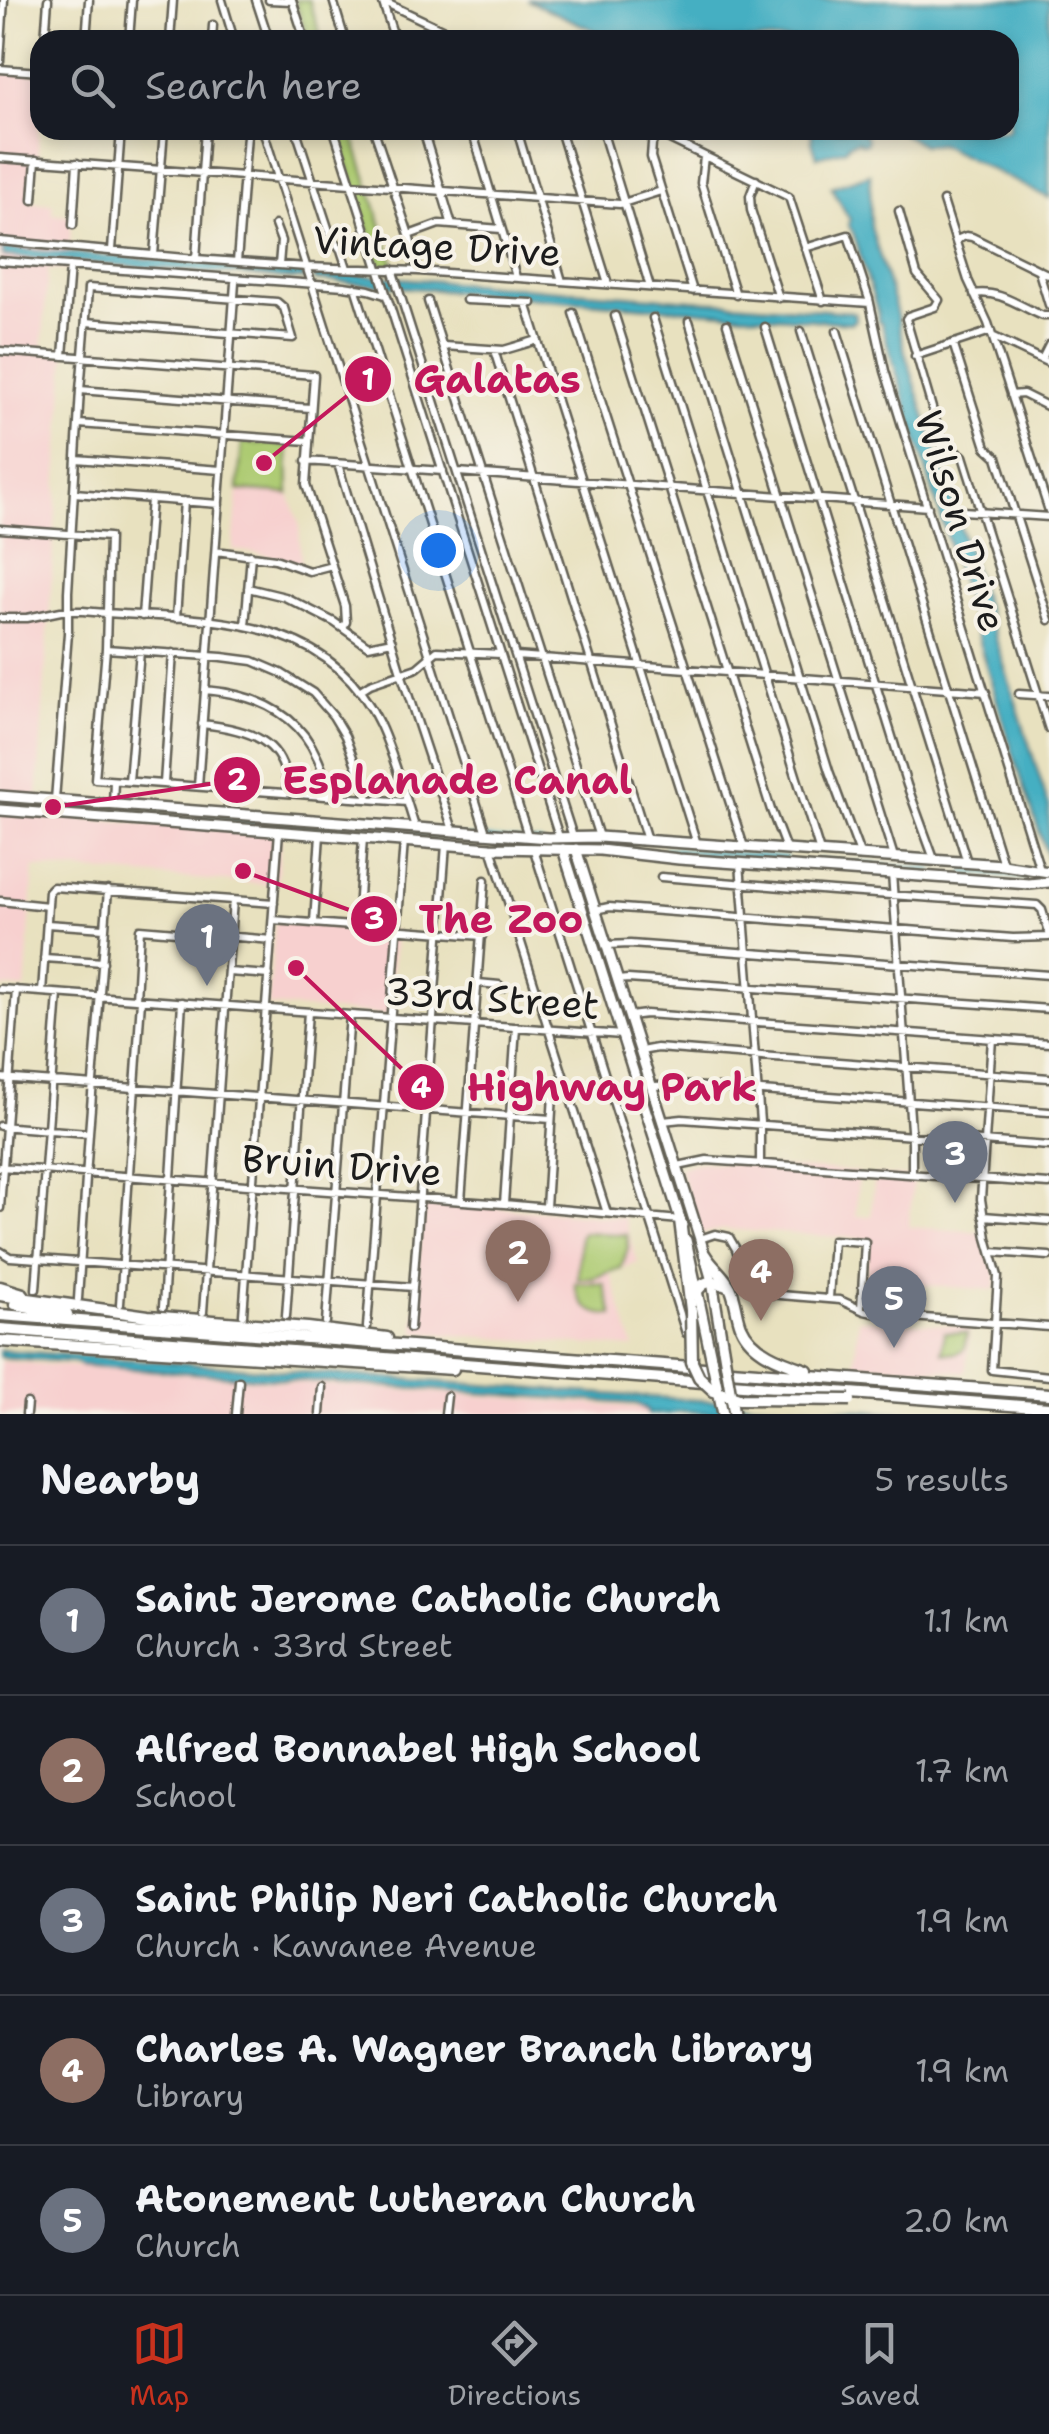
<!DOCTYPE html>
<meta charset="utf-8">
<style>
body{margin:0;font-family:"Shantell Sans",sans-serif;background:#20242c;color:#f1f3f6}
.you{position:absolute;left:438px;top:550px;width:35px;height:35px;margin:-25px;border:8px solid #fff;border-radius:50%;background:#1a73e8;box-shadow:0 0 0 15px #1a73e833}
.badge{display:grid;place-items:center;width:65px;height:65px;border-radius:50%;background:#c8321e;color:#fff;font-size:32px;font-weight:700}
.pin{position:absolute;translate:-50% -82px;filter:drop-shadow(0 2px 5px #0008)}
.pin::after{content:'';position:absolute;top:52px;width:35px;height:30px;background:inherit;clip-path:polygon(0 0,100% 0,50% 100%)}
.list{margin:0;padding:0;list-style:none}
h2{display:flex;justify-content:space-between;align-items:center;height:130px;margin:0;padding:0 40px;font-size:42px}
h2 small{font-size:32px;font-weight:400;color:#9ea1a6}
.list li{display:grid;grid-template-columns:65px 1fr auto;gap:30px;align-items:center;box-sizing:border-box;height:150px;padding:0 40px;border-top:2px solid #363941}
.list b{display:block;font-size:38px;white-space:nowrap}
.list p{margin:0;font-size:32px;white-space:nowrap;color:#9ea1a6}
.list em{font-size:32px;font-style:normal;color:#9ea1a6}
.icon{flex:none;width:55px;height:55px;fill:none;stroke:currentColor;stroke-width:2;stroke-linecap:round;stroke-linejoin:round}
.map{position:relative;flex:none;width:1049px;height:1414px;overflow:hidden}
.search{position:absolute;background:#171b24;box-shadow:0 5px 15px #0003;left:30px;right:30px;top:30px;height:110px;display:flex;align-items:center;gap:25px;box-sizing:border-box;padding:0 35px;border-radius:30px;color:#9ea1a6;font-size:38px}
.sheet{height:880px;background:#171b24}
nav{display:flex;justify-content:space-around;align-items:center;box-sizing:border-box;height:140px;border-top:2px solid #363941;background:#171b24;font-size:28px;color:#9ea1a6}
nav a{display:grid;justify-items:center;gap:5px}
nav .on{color:#c8321e}
.map>svg:first-child{display:block}
</style>
<div class="map">
<svg width="1049" height="1414" viewBox="0 0 1049 1414">
<rect width="100%" height="100%" fill="#f7f3e8"/>
<filter id="ink" filterUnits="userSpaceOnUse"><feTurbulence type="fractalNoise" baseFrequency=".01" numOctaves="2"/><feDisplacementMap in="SourceGraphic" scale="20" xChannelSelector="R" yChannelSelector="G"/><feConvolveMatrix kernelMatrix="1 2 1 2 8 2 1 2 1" color-interpolation-filters="sRGB"/></filter>
<filter id="wash" filterUnits="userSpaceOnUse"><feTurbulence type="fractalNoise" baseFrequency=".0048" numOctaves="4" result="noise"/><feDisplacementMap in="SourceGraphic" scale="40" xChannelSelector="R" yChannelSelector="G"/><feGaussianBlur stdDeviation="2.25" result="paint"/><feColorMatrix in="noise" values="0 0 0 0 0 0 0 0 0 0 0 0 0 0 0 0 0 1.4 0 .05"/><feComposite in="paint" operator="in"/></filter>
<g filter="url(#wash)">
<rect width="100%" height="100%" fill="#e8e1bf"/>
<!-- built -->
<path fill="#f7d0cf" d="M0,71L40,74L38,159H33L30,202L53,204L52,214L71,215L69,270L48,269L42,351L66,353L36,816L281,833L277,885L34,867L25,989L0,987Z
M238,491L289,494L299,523L301,565L258,553L233,550Z
M275,922L395,931L389,1015L268,1006Z
M702,1162L858,1172L856,1216H871L875,1175L913,1178L909,1227L983,1232L996,1274L995,1290L866,1281L868,1239L724,1229L700,1234L679,1167Z
M422,1201L624,1218L638,1263L610,1272L634,1348L415,1332Z
M858,1319L970,1327L966,1372L855,1364Z
M0,1361L646,1408L648,1414H0Z"/>
<!-- green -->
<path fill="#adcb72" stroke="#647447" stroke-width="2.5" d="M295,0H309L322,40H308Z
M336,130H351L395,267H380Z
M242,442L288,445L289,494L238,490Z
M583,1232L627,1235L628,1248L621,1268L593,1278L578,1279L580,1235Z
M575,1283L604,1284L613,1315C591,1315 578,1306 575,1283Z
M944,1332L967,1333L964,1349L956,1353L942,1352Z"/>
<!-- water -->
<path fill="#44afc2" stroke="#30666f" stroke-width="2.5" d="M527,0H1049V198L939,144L923,145L895,130H1009V40H615Z
M807,130H861L867,138V143L862,144L858,141L849,144L846,149L817,157L812,142V134Z
M870,174L871,227L895,307L905,352L1049,807V861L1017,766L881,323L878,322V313L853,233L848,224L850,220L831,187Z
M3,248L302,271L304,279H291L3,256Z
M317,272L851,312L855,314V320L851,323L326,281L315,280L313,273Z
M0,801L119,810L118,815L0,808Z
M200,815L355,828V833L197,821V816Z
M0,1350L618,1395L921,1414H727L681,1411L666,1414H648L647,1410L637,1404L80,1365L75,1362L0,1357Z"/>
<g fill="none" stroke-linecap="round" stroke-linejoin="round">
<!-- canal -->
<path stroke="#44afc2" stroke-width="5" d="M371,831L540,843
M666,849L785,858
M818,861L932,870
M965,872L1026,877"/>
</g>
</g>
<g filter="url(#ink)">
<g fill="none" stroke-linecap="round" stroke-linejoin="round">
<defs>
<path id="minor" d="M222,0L234,40
M256,0L269,40
M269,0L292,1
M292,0L305,40
M333,0L345,40
M380,0L465,40
M383,3L395,40
M45,40L48,0
M86,40L89,0
M129,40L132,0
M170,40L173,0
M212,40L213,25
M0,61L4,0
M0,69L40,72
M263,130L486,833
M296,130L330,234L341,250L347,268
M334,130L559,837
M374,130L409,235L418,271
M423,130L452,225
M472,130L516,277
M517,130L562,281
M560,130L608,284
M602,130L650,287
M651,130L789,197L823,301
M657,133L652,144L651,157L693,291
M704,157L701,183L736,295
M0,158L620,204L661,191
M756,180L750,196L751,210L779,298
M33,200L36,160
M943,201L968,280L988,323L1049,511
M899,211L917,274L939,300L935,307L908,316L906,319L944,449C950,455 958,450 963,456L1049,729
M73,225L77,163
M275,225L281,241L279,265
M409,235L439,224L501,229
M956,240L966,236L972,237L1049,275
M0,241L196,259L307,267L418,271L870,303
M805,248L848,235L869,299L885,371L1040,870
M112,250L121,130
M154,255L164,130
M196,259L205,130
M0,261L344,286L369,290L385,295
M237,262L247,135
M392,269L573,837
M1039,272L1049,305
M355,287L528,836
M974,294C998,289 1021,307 1043,316H1049
M466,300L532,303
M428,301L599,837
M526,303L697,844
M573,313L744,847
M615,316L771,810L786,849
M653,318L820,852
M689,321L829,771L860,854
M727,324L894,857
M765,327L907,785L934,859
M801,331L967,862
M837,331L1003,864
M994,337L1049,363
M953,343L986,447L997,457L1049,620
M444,346L504,350L538,340
M494,350L647,840
M0,351L314,375L306,485L345,606L346,622L343,628
M63,356L70,266
M915,356L991,331
M1042,359L1049,345
M80,390L310,408
M1011,395L1023,394L1049,407
M79,424L308,441
M76,459L221,470
M306,461L443,471
M338,464L402,676L453,830
M458,472L928,507
M74,493L219,504
M963,511L1049,517
M0,529L109,537L106,649L95,779L407,802
M216,551L275,559L309,571L332,565
M248,588L285,597L334,622L368,646L392,641
M142,616L151,499
M0,618H27L61,611H83C192,622 326,606 380,725C395,758 404,793 415,827
M176,618L184,501
M245,626L251,555
M106,649L222,657L253,661L281,673L313,693L333,716L345,736L368,798
M516,656L986,692
M205,690C252,694 297,711 317,757C323,769 326,783 330,795
M359,691L370,684L417,668L437,651L500,654
M1019,694L1049,696
M202,724C247,729 287,739 287,792
M239,766L252,779L255,790
M129,781L140,651
M164,783L173,653
M198,786L235,283
M55,800L68,633V592L80,390C83,356 86,322 88,288L277,302L284,308L293,338L86,322
M113,804L114,781
M491,848L607,1213
M534,850L686,1333
M740,863L760,1122V1164
M892,874L912,1143V1174
M661,877L832,891L1037,905L1042,910L1049,933
M0,901L48,906
M595,910L609,907L1013,938L1049,937
M273,920L482,936
M314,922L320,835
M47,924L104,928
M357,926L363,838
M607,945L630,944L1049,975
M44,958L103,962
M228,972L269,975
M618,980L628,979L1049,1009
M478,983L499,985L502,988
M0,989L622,1035
M42,992L49,891L53,887L274,903
M136,999L140,929L272,940
M630,1016L646,1014L1049,1043
M992,1039L981,1199L987,1238L998,1276L992,1370L1049,1376
M641,1051L657,1048L1049,1078
M0,1078L551,1119
M653,1086L678,1085L1049,1112
M663,1121L682,1119L1049,1146
M0,1126L88,1133
M678,1166L707,1160L1049,1184
M0,1167L504,1204L680,1220
M461,1201L485,880
M504,1204L516,1027
M546,1207L553,1095
M0,1208L16,990
M983,1216L1049,1221
M700,1239L715,1234L729,1237L736,1249L744,1276L750,1284L759,1291L768,1294L840,1300L864,1311L882,1315L1049,1327
M0,1251L10,1257L38,1259L413,1287
M992,1252L1049,1256
M36,1289L58,994
M829,1298L833,1240L865,1242L861,1309
M78,1299L89,1133L108,890
M120,1304L141,1000
M163,1307L182,1002
M203,1312L233,900
M243,1315L279,831
M286,1316L308,1012
M326,1322L350,1015
M367,1327L404,841
M410,1328L446,844
M26,1414L27,1403
M236,1414L239,1381
M320,1414L322,1387
M445,1414L447,1396"/>
<path id="major" d="M0,796L548,838L599,837L1003,865L1049,872
M0,810L491,848L600,850L679,859L962,879L1029,884L1049,882
M563,849L682,1225
M576,849L700,1239L712,1281L723,1348
M686,1240L700,1305"/>
<path id="highway" d="M680,1220L691,1310
M705,1255C712,1267 723,1274 730,1287C736,1299 736,1313 741,1326C752,1352 783,1362 807,1370
M0,1287L23,1294
M698,1290C707,1277 717,1282 729,1287
M0,1295L148,1316L308,1328L387,1338
M15,1304L67,1314
M0,1315L1049,1394
M0,1329L1049,1408
M0,1341L453,1369"/>
</defs>
<!-- minor casing -->
<use href="#minor" stroke="#636155" stroke-width="11"/>
<!-- major casing -->
<use href="#major" stroke="#636155" stroke-width="14"/>
<!-- highway casing -->
<use href="#highway" stroke="#636155" stroke-width="15"/>
<!-- minor -->
<use href="#minor" stroke="#fff" stroke-width="6"/>
<!-- major -->
<use href="#major" stroke="#fff" stroke-width="9"/>
<!-- highway -->
<use href="#highway" stroke="#fff" stroke-width="10"/>
<defs>
<path id="major-bridge" d="M700,1305L723,1414
M723,1348L734,1414"/>
<path id="highway-bridge" d="M691,1310L692,1362L699,1377L714,1391L739,1399L850,1400"/>
</defs>
<!-- major-bridge casing -->
<use href="#major-bridge" stroke="#636155" stroke-width="14" stroke-linecap="butt"/>
<!-- highway-bridge casing -->
<use href="#highway-bridge" stroke="#636155" stroke-width="15" stroke-linecap="butt"/>
<!-- major-bridge -->
<use href="#major-bridge" stroke="#fff" stroke-width="9"/>
<!-- highway-bridge -->
<use href="#highway-bridge" stroke="#fff" stroke-width="10"/>
</g>
</g>
<g text-anchor="middle" dominant-baseline="central" stroke-width="8" stroke-linejoin="round" paint-order="stroke">
<!-- street labels -->
<g font-size="38" fill="#1c1c1c" stroke="#f7f3e8">
<text transform="translate(437 246) rotate(3)">Vintage Drive</text>
<text transform="translate(961 521) rotate(73)">Wilson Drive</text>
<text transform="translate(492 998) rotate(4)">33rd Street</text>
<text transform="translate(342 1165) rotate(4)">Bruin Drive</text>
</g>
</g>
<!-- callouts -->
<path fill="none" stroke="#c2185b" stroke-width="4" d="M264 463L368 379M53 807L237 780M243 871L374 919M296 968L421 1087"/>
<g fill="#c2185b" stroke="#f7f3e8" stroke-width="4">
<circle cx="264" cy="463" r="10"/>
<circle cx="53" cy="807" r="10"/>
<circle cx="243" cy="871" r="10"/>
<circle cx="296" cy="968" r="10"/>
<circle cx="368" cy="379" r="25"/>
<circle cx="237" cy="780" r="25"/>
<circle cx="374" cy="919" r="25"/>
<circle cx="421" cy="1087" r="25"/>
</g>
<g font-size="30" text-anchor="middle" font-weight="bold" fill="#fff">
<text x="368" y="390">1</text>
<text x="237" y="790">2</text>
<text x="374" y="929">3</text>
<text x="421" y="1098">4</text>
</g>
<g font-size="40" text-anchor="middle" font-weight="bold" fill="#c2185b" stroke="#f7f3e8" stroke-width="8" stroke-linejoin="round" paint-order="stroke">
<text x="497" y="393">Galatas</text>
<text x="457" y="794">Esplanade Canal</text>
<text x="501" y="933">The Zoo</text>
<text x="612" y="1101">Highway Park</text>
</g>
</svg>
<div class="you"></div>
<div class="pin badge" style="left:207px;top:986px;background:#6b7280">1</div>
<div class="pin badge" style="left:518px;top:1302px;background:#8d6e63">2</div>
<div class="pin badge" style="left:955px;top:1203px;background:#6b7280">3</div>
<div class="pin badge" style="left:761px;top:1321px;background:#8d6e63">4</div>
<div class="pin badge" style="left:894px;top:1348px;background:#6b7280">5</div>
<div class="search"><svg class="icon" aria-label="search" viewBox="0 0 24 24"><circle cx="10" cy="10" r="6"/><path d="M15 15l6 6"/></svg>Search here</div>
</div>
<section class="sheet">
<h2>Nearby<small>5 results</small></h2>
<ul class="list">
<li><span class="badge" style="background:#6b7280">1</span><div><b>Saint Jerome Catholic Church</b><p>Church · 33rd Street</p></div><em>1.1 km</em></li>
<li><span class="badge" style="background:#8d6e63">2</span><div><b>Alfred Bonnabel High School</b><p>School</p></div><em>1.7 km</em></li>
<li><span class="badge" style="background:#6b7280">3</span><div><b>Saint Philip Neri Catholic Church</b><p>Church · Kawanee Avenue</p></div><em>1.9 km</em></li>
<li><span class="badge" style="background:#8d6e63">4</span><div><b>Charles A. Wagner Branch Library</b><p>Library</p></div><em>1.9 km</em></li>
<li><span class="badge" style="background:#6b7280">5</span><div><b>Atonement Lutheran Church</b><p>Church</p></div><em>2.0 km</em></li>
</ul>
</section>
<nav>
<a class="on"><svg class="icon" aria-label="map" viewBox="0 0 24 24"><path d="M3 6l6-2 6 2 6-2v14l-6 2-6-2-6 2zM9 4v14M15 6v14"/></svg>Map</a>
<a><svg class="icon" aria-label="directions" viewBox="0 0 24 24"><path d="M12 3l9 9-9 9-9-9zM9 14v-3h6M13 9l2 2-2 2"/></svg>Directions</a>
<a><svg class="icon" aria-label="saved" viewBox="0 0 24 24"><path d="M7 4h10v16l-5-4-5 4z"/></svg>Saved</a>
</nav>
